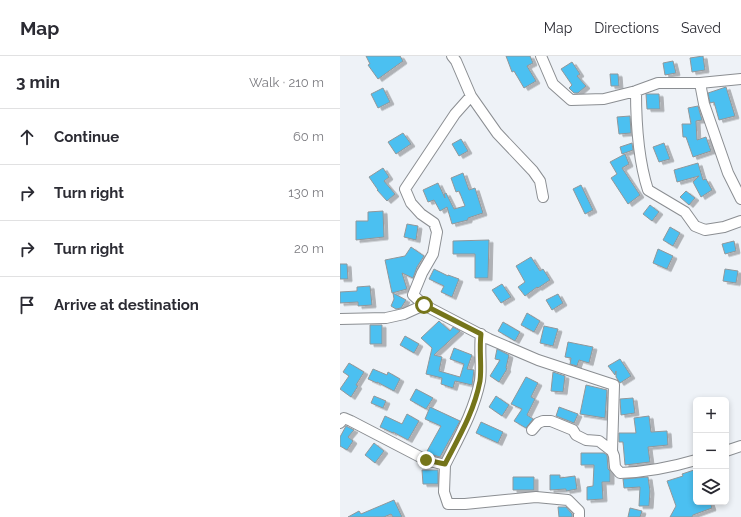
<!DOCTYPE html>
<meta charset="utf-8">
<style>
body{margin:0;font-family:Raleway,sans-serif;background:#f7f7f7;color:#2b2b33}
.controls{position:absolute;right:12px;bottom:12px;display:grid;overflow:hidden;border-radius:6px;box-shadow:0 2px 6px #0003}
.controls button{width:36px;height:36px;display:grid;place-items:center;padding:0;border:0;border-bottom:1px solid #e1e1e2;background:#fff;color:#2b2b33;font:20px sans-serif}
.stop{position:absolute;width:12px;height:12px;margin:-9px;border:3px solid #75751a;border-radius:50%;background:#fff}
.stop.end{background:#75751a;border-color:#fff;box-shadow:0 1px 4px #0008}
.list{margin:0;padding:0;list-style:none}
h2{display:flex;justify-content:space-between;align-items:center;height:52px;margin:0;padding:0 16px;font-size:17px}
h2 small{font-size:13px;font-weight:400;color:#7c7c81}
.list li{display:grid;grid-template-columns:26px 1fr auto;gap:12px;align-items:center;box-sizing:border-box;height:56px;padding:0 16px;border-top:1px solid #e1e1e2}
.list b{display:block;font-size:15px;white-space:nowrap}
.list em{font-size:13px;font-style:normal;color:#7c7c81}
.icon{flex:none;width:22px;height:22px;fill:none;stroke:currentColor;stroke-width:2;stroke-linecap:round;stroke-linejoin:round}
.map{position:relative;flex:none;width:401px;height:461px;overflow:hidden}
header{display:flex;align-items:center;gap:24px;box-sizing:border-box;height:56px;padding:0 20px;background:#fff;border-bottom:1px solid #e1e1e2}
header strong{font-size:19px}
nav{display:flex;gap:22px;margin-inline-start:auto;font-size:14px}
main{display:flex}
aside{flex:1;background:#fff}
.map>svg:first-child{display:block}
</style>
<header>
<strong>Map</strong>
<nav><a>Map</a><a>Directions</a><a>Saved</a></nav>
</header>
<main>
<aside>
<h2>3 min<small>Walk · 210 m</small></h2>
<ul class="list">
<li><svg class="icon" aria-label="ahead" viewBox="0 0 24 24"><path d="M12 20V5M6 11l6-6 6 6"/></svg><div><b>Continue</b></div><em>60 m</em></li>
<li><svg class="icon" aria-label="right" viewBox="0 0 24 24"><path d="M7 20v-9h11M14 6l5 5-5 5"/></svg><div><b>Turn right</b></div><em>130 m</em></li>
<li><svg class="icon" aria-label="right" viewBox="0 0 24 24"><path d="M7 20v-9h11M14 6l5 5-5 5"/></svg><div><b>Turn right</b></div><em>20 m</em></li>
<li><svg class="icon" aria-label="arrive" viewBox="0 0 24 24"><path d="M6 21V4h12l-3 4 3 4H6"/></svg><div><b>Arrive at destination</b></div></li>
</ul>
</aside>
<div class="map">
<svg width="401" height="461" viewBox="0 0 401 461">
<defs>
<filter id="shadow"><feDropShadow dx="4" dy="2.5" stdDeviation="0" flood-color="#0004"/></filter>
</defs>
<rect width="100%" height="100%" fill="#eef2f7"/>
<!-- building -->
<path fill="#4bc0f1" stroke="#91979a" filter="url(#shadow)" d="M26,0H60L63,5L38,23L28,9L30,8Z
M166,0H190L193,7L187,10L196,25L184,32L174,15L172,16Z
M363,0L365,14L352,16L350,2Z
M333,5L336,17L325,19L323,7Z
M232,6L240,18L237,20L246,30L238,37H234L229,32L232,29L221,13Z
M270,18H278L279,30H271Z
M386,31L395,60L379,64L374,46L370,47L368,37Z
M43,32L50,46L38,52L31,38Z
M306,38H319L320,53H307Z
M358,50L362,64L356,65L357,84L366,81L371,95L353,101L346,81H343L342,68H351L348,52Z
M290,60L291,77L279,78L277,61Z
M63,77L71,88L56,98L48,86Z
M121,83L128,95L119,100L112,88Z
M292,87L293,94L282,98L280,91Z
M324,87L330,103L319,106L313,91Z
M285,98L289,108L282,112L300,139L288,148L271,122L277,118L270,106Z
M358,107L363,124L366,123L372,134L361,141L353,126L359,120L337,126L334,114Z
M43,112L49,121L44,125L55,138L47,145L37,134H38L29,121Z
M123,117L129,134L135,132L143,157L128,162V164L112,168L107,151L100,155L94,144L88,146L83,134L98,127L105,142L104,138L106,137L114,153L125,150L119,135L116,136L111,122Z
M241,129L253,154L245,158L233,133Z
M346,135L355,142L349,149L340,141Z
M310,149L319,156L312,165L303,158Z
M43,155L44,181L16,184V165H28V156Z
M67,168L78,170L76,184L64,181Z
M330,171L340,177L333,190L323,184Z
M149,184L148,222H135V198H113V185Z
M394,185L396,195L385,198L382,188Z
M71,191L84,200L77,211L73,222L62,217L67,233L52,237L45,204L65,200Z
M318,193L333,200L327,213L313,207Z
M191,201L200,215L203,213L210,224L198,232L197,231L185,240L178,231L185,226L176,210Z
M0,208H7L8,223H0Z
M94,213L108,220V219L119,223L112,241L101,236L104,230L89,223Z
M385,213L398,215L396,227L383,225Z
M162,228L171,241L161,247L152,234Z
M30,230L32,249L18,250V246L0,247V236L17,235V231Z
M53,237L66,244L61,252L56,253L51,250L54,243Z
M218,238L223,247L212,254L206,244Z
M187,257L200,265L194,276L181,269Z
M99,265L110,275L113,271L120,275L94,299L102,301L99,315L120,321L124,308L110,303L114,292L132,299L127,313L134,314L132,329L115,325L113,332L101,328L102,322L86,318L92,292L81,282Z
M163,266L180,276L175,285L158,275Z
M30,269H42V288H30Z
M204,270L218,273L213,290L200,287Z
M65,280L79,288L74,297L60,289Z
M228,286L253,291L249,307L239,304L237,310L230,308L231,302L225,301Z
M157,293L169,299L166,312L167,313L159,326L150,320L160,304L155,303Z
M280,303L291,320L280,327L276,321V315L275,319L268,310Z
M9,307L24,316L16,329L18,330L11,341L0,333L9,320L3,316Z
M33,313L47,319L48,316L60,323L54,335L37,326V327L28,323Z
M213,316L225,320L223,336L211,335Z
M186,321L198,327L191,341L195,343L187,359L193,363L186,372L174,365L182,353L171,348Z
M246,329L267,334L265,362L240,358Z
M76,333L93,342L86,353L70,344Z
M34,340L46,345L43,352L31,347Z
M156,340L169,349L162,360L149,351Z
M293,342L295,357L281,359L280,343Z
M90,351L120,365L100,401L86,397L101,370L85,363Z
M219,351L238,358L234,367L216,360Z
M67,358L79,365L68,384L53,376V377L40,371L45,360L62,368Z
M309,360L311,376L327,375L328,389L308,391L310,406L285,409L283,386H279V377H296L294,362Z
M141,366L163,376L158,387L136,377Z
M6,370L14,374L8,381L13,385L7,394L0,390V381Z
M34,387L44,395L35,407L25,399Z
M241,397H264L267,399L268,413L270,415V426H262L263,443L247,444V431L253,430L254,409H241Z
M82,414H98V428H83Z
M354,414L356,418V446H370L372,452L353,459L352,461H330L336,450L327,425L343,420L342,418Z
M210,419H220V422L235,420L237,433L226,435V433L210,434Z
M173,421H194V434H173Z
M308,421L310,435L309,450H299L300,431L284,432L283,423Z
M54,444L62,461H53L51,458L44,461H8L19,455L21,458Z
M218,451H226L232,458V461H219Z
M290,452L302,455L300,461H288Z"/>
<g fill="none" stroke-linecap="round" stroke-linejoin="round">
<defs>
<path id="minor" d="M112,0L116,5L131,40
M201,0L213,28L231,44L264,43L296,35L318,27H360
M401,23L360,27L364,48L388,117L401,143
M296,35C296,67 298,103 308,134L345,156L355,170L365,174L384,171L401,165
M84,249L73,239L82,217L93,198L97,176L94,167L81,158L71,147L65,133L115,58L131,40L157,77L193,115L200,125L203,141
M0,263L46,262L64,258L84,249L149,283L198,304L274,329L272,395
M0,367L4,362L11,365L86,404L105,409C119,381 134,355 140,325C142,311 139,294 141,278
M192,374L198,367L203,365H211L233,374L236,379L246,384L259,385L272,395L274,400L275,411L280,417C308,416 329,412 356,404
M386,395L401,390
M105,409L104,436L108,448H125L196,441L228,444L239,455V461"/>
</defs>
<!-- minor casing -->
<use href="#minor" stroke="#8b8e92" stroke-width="12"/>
<!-- minor -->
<use href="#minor" stroke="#fff" stroke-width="10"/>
</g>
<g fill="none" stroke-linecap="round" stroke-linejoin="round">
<!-- route -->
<path stroke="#75751a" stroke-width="5" d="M84,249L141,278C139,294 142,311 140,325C134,356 119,381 105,408L86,404"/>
</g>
</svg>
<div class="controls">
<button>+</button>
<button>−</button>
<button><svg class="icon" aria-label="layers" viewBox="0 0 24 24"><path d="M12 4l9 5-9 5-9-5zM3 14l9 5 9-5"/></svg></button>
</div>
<div class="stop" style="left:84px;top:249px"></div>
<div class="stop end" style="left:86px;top:404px"></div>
</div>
</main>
